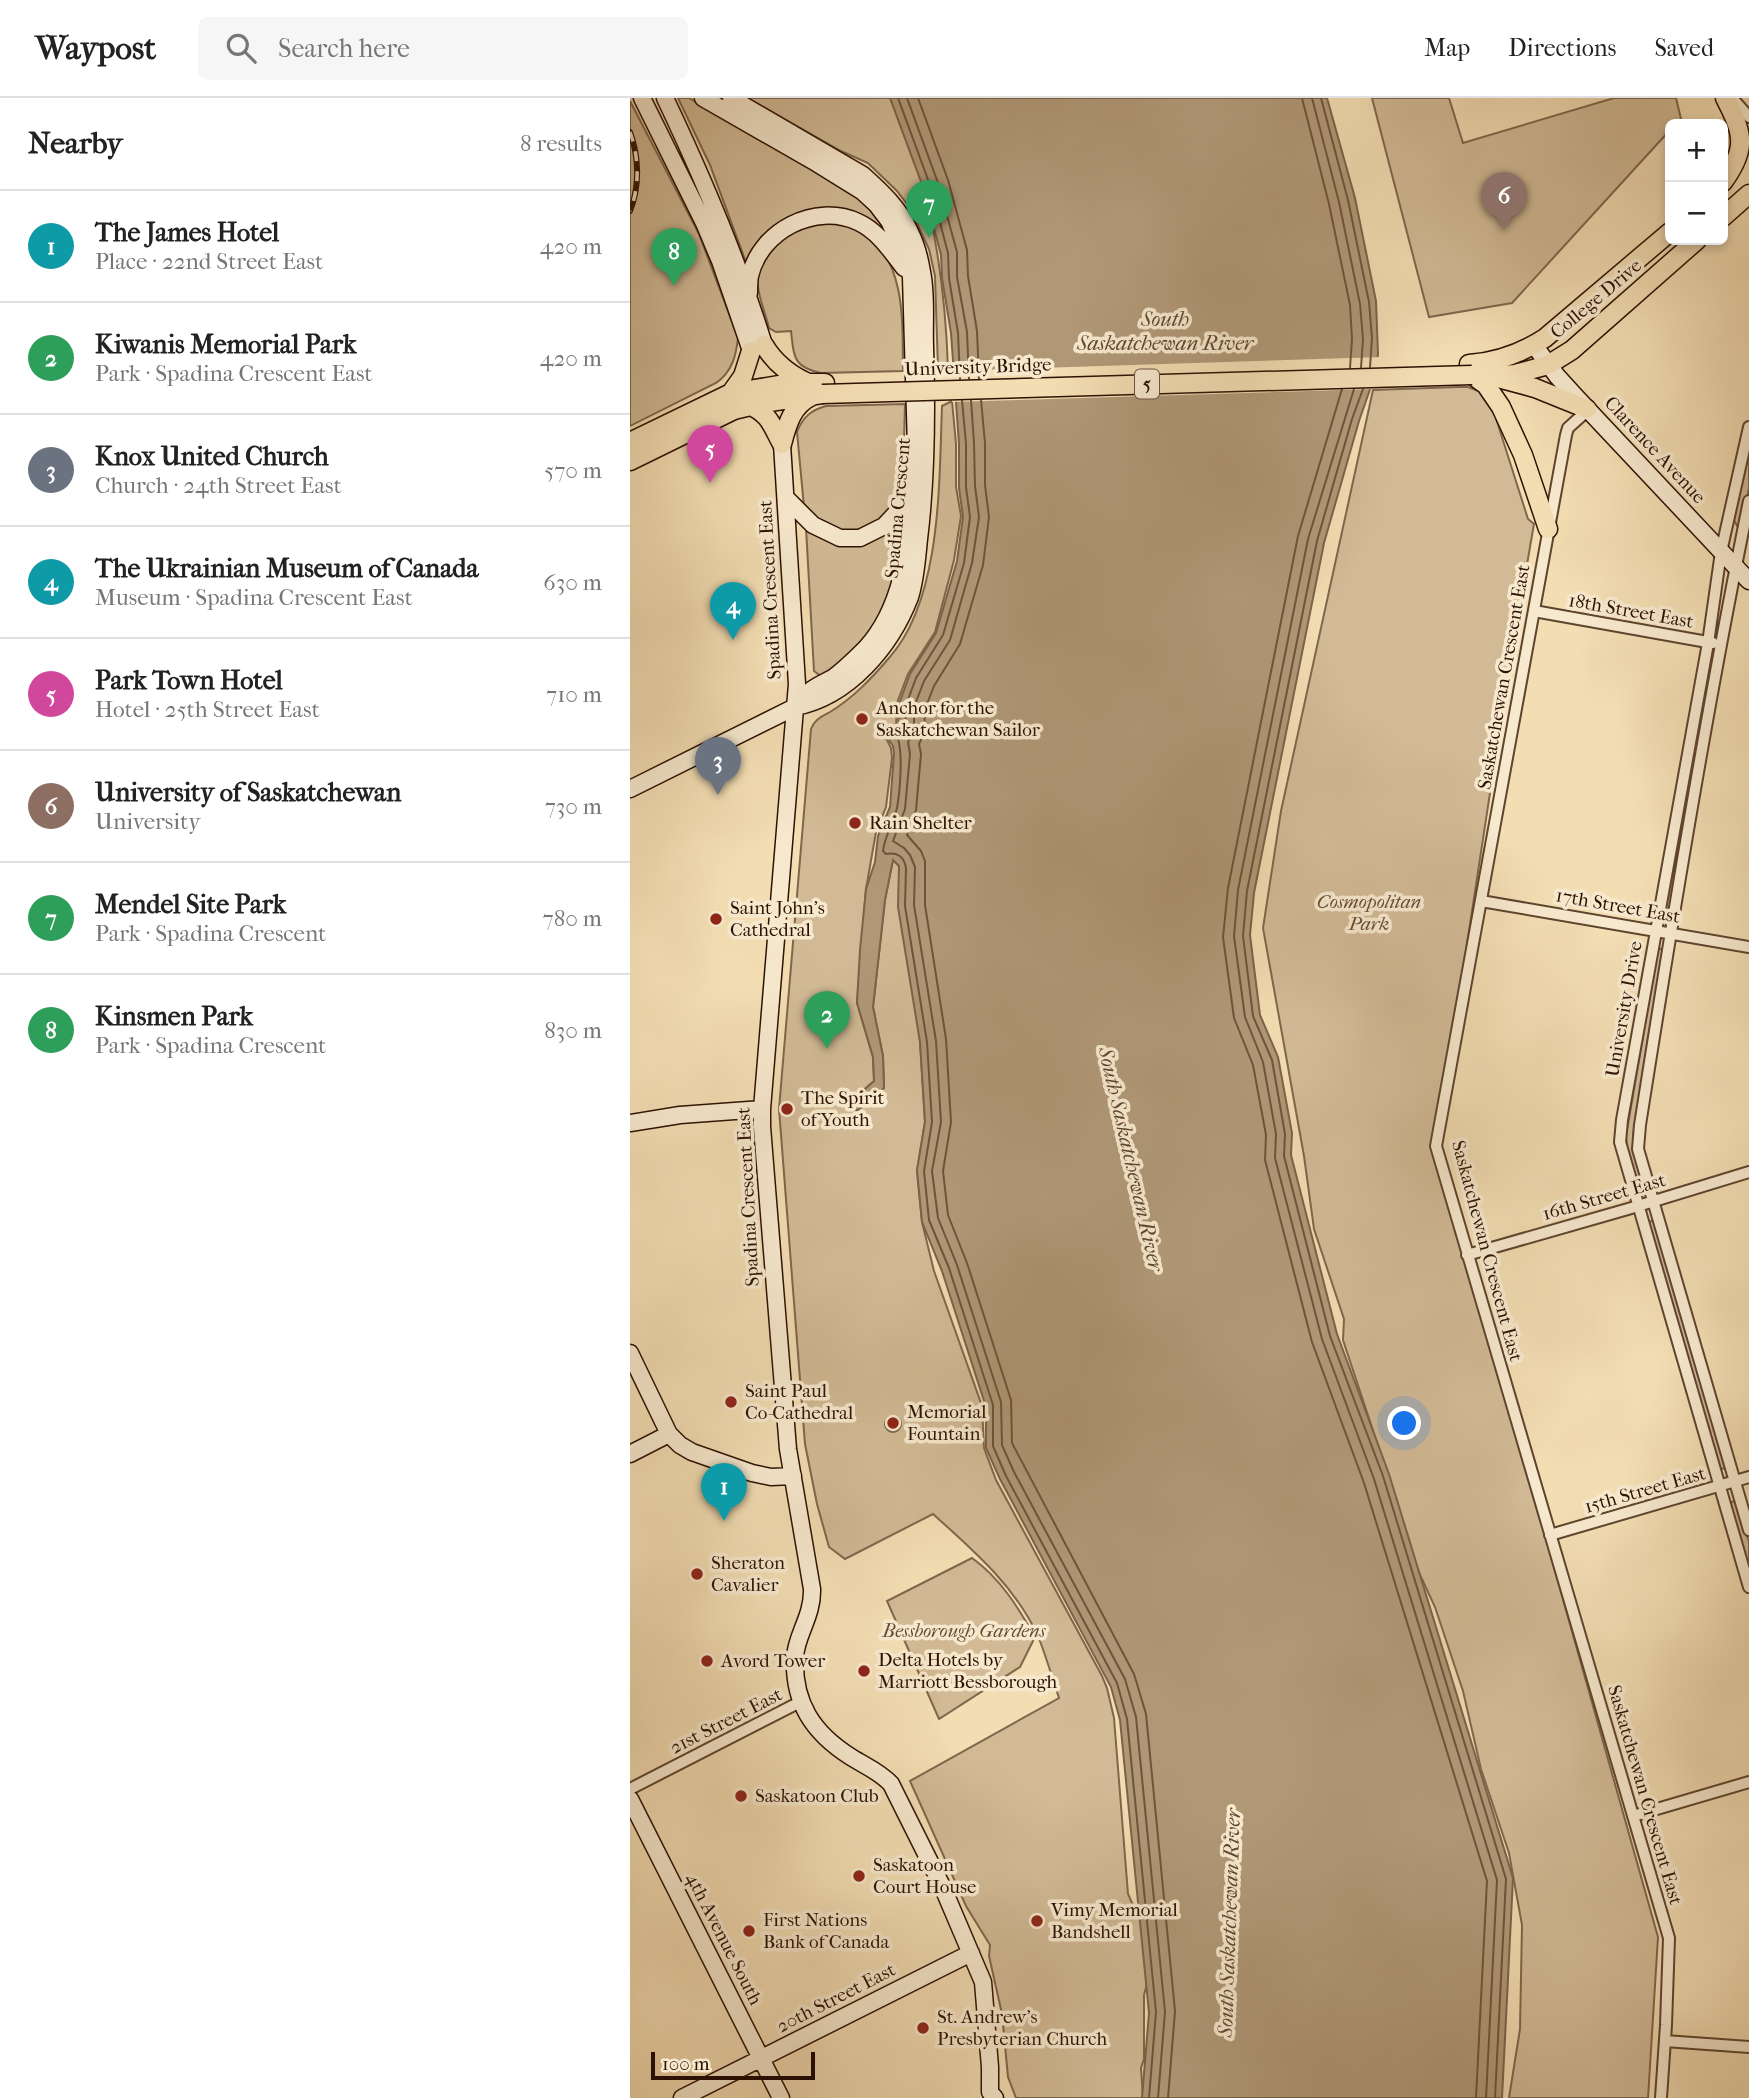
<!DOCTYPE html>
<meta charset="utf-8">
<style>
body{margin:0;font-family:"IM FELL French Canon",serif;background:#f6f6f6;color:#222}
.controls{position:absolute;right:21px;top:21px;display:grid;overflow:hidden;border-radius:10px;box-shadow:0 4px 10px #0003}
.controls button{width:63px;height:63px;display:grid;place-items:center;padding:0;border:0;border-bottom:2px solid #e0e0e0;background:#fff;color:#222;font:35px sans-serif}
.scale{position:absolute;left:21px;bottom:18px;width:164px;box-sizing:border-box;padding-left:7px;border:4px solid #2d1102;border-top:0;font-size:19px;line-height:24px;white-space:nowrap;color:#2d1102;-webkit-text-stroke:5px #f7e9ce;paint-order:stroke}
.you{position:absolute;left:775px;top:1326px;width:24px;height:24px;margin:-18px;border:5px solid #fff;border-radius:50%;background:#1a73e8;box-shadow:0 0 0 10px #1a73e833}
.badge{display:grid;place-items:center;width:46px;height:46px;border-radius:50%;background:#8f2418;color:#fff;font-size:23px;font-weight:700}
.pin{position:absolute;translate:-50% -58px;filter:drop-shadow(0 2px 4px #0008)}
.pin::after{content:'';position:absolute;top:37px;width:24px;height:21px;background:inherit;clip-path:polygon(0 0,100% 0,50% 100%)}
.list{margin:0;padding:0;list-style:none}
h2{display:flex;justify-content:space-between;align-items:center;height:91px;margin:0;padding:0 28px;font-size:30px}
h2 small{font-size:23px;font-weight:400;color:#767676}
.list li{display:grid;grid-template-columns:46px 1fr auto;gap:21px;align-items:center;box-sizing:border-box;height:112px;padding:0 28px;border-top:2px solid #e0e0e0}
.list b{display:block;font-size:26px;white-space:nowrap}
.list p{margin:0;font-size:23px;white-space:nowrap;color:#767676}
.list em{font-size:23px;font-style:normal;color:#767676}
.icon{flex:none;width:38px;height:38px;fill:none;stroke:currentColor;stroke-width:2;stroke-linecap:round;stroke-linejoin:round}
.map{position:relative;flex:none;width:1119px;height:2000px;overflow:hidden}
header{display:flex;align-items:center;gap:42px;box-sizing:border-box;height:98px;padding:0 35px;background:#fff;border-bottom:2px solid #e0e0e0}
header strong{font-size:33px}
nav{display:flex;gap:38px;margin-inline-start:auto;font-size:24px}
.search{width:490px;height:63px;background:#f6f6f6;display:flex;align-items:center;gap:18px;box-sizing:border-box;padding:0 24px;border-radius:10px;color:#767676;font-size:26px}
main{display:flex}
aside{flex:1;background:#fff}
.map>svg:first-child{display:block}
</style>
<header>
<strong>Waypost</strong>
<div class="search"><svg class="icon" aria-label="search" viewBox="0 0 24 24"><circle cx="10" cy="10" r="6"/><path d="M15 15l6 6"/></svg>Search here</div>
<nav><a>Map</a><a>Directions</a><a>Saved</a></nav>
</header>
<main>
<aside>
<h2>Nearby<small>8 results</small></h2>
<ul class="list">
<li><span class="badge" style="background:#0f9aa8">1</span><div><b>The James Hotel</b><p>Place · 22nd Street East</p></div><em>420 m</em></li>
<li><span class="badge" style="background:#2e9e5b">2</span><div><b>Kiwanis Memorial Park</b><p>Park · Spadina Crescent East</p></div><em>420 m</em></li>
<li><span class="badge" style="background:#6b7280">3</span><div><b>Knox United Church</b><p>Church · 24th Street East</p></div><em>570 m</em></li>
<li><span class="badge" style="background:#0f9aa8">4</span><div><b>The Ukrainian Museum of Canada</b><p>Museum · Spadina Crescent East</p></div><em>630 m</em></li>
<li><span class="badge" style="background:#d1479c">5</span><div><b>Park Town Hotel</b><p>Hotel · 25th Street East</p></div><em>710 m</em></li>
<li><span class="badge" style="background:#8d6e63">6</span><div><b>University of Saskatchewan</b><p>University</p></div><em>730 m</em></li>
<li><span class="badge" style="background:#2e9e5b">7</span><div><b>Mendel Site Park</b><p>Park · Spadina Crescent</p></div><em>780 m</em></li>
<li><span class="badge" style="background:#2e9e5b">8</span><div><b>Kinsmen Park</b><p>Park · Spadina Crescent</p></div><em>830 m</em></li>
</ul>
</aside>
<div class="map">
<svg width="1119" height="2000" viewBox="0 0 1119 2000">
<rect width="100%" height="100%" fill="#f3ddb3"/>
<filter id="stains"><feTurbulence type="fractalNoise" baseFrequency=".00286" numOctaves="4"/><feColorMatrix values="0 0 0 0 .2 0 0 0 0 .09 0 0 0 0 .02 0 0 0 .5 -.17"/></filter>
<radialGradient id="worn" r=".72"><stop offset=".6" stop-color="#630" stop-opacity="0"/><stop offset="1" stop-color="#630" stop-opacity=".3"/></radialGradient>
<!-- green -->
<path fill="#d1ba95" stroke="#7f664c" stroke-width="2" d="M48,0H59L216,89C237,105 250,122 262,144L194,111L179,112L157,120L138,134L117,167L80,67Z
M117,0H266C275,29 285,59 293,88C309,148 316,209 318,271H308L305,178L299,151L280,110L267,93L238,65L211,53Z
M742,0H819L833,45L984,0H1046L1051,21L1046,26H1040V32L882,205L799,219Z
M0,3L69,136L108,240C106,258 102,274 86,285L0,328Z
M206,124C216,127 229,130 237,136C277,169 272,226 273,273L191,275C163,269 164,259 161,233L146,234L139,230C136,216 129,202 128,188C125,163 147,138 169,128C179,124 195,125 206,124Z
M828,289H838L856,296L864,314L898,421L904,426L879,570L806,1050L1028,1839L1018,2000H879L890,1931L892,1827L879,1755L851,1671L833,1593L805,1509L767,1427L766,1402L713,1242L714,1221L684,1131L674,1058L633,830L651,713L743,292Z
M322,303L326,346V389L331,418L324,462L305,534L278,576L267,605L266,630L257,642L261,650L262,660L256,709L246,734L236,791L227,905L243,959L244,983L220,1004L254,990L253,958L243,909L255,802L263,761L269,768L290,944L295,1024L287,1073L292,1124L304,1173L352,1308L354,1350L366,1382L472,1578L477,1590L484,1620L498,1796L513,1829L517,1886L514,1897V1961L511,1970L513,2000H386L378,1979L372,1916L359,1858L360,1847L336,1808L280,1683L429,1600C422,1579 416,1558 408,1538C385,1488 343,1452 303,1416L215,1461L199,1449L187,1406L175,1346L149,1011L181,631C184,622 191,619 200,614C223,600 241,581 259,560C312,501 309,383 312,308Z
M275,306C274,346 273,385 270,424C269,440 270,457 267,472C260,512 226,559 192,579L184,573L176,430L167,334C173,319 181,312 196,308Z
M1119,347V390L1112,426L1107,428L1104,422Z
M1078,561L1084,562L1039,817L1034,815Z
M1028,850L1035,852L1003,1037L1014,1088L1009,1090L1007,1089L998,1057L996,1038Z
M1023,1122L1096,1370L1090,1371L1018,1125Z
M1106,1402L1119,1444V1469L1100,1405Z
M342,1460C370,1480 388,1509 405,1539L390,1569L309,1621L257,1503Z"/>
<!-- water -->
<path fill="#b09877" stroke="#7c6248" stroke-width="2" d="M260,0H697L725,100L746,203L748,256L746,274L729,323L694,445L624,795L620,837L630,917L648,959L662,1035L661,1057L707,1236L759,1376L883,1780L872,2000H512L519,1915L490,1622L481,1589L370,1381L356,1350V1309L312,1173L292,1124L287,1072L295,1024L290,944L268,809L269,768L263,762L255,802L243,909L253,958L254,990L228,1012H220V1004L244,983L243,959L227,905L230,852L236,791L245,764L248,738L260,709L264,655L263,648L259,642L268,630L269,606L280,576L306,535L327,463L333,419L329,390V346L321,235L312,180L311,157L293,89Z
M255 1326a8 8 0 1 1 16 0a8 8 0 1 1-16 0Z"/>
<!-- pier -->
<path fill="#f3ddb3" d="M752,259L750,275L744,291L322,304L319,273Z"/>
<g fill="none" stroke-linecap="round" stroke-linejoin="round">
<!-- shore -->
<path stroke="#6e543c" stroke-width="2" d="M268,0L300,87L318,155L319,180L328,235L330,281
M277,0L308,85L327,154V179L337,234L339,281
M288,0L318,82L337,152L338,178L347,233L349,281
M672,0L699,106L720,207L722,241L720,270
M682,0L709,104L730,206L733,241L731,270
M691,0L718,102L739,204L742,240L740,269
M712,291L668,438L598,790L593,839L604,920L623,967L636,1037L635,1062L682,1244L734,1385L857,1783L846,2000
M724,291L678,441L608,792L604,838L615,919L633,964L646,1036L645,1060L692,1241L744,1381L867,1782L856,2000
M733,291L722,321L687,443L617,793L613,838L623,918L642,962L655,1036L654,1058L700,1238L753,1378L876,1781L865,2000
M332,302L336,346V389L340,419L334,465L313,537L286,580L276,607L275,632L268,641C273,657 270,693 267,710C263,725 255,737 253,753L256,756C267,754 274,758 276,770L275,808L297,944L302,1024L294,1073L299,1122L319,1170L363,1307V1348L376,1378L487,1585L497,1621L526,1914L519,2000
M341,302L344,345L345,388L349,419L342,465L320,542L294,583L284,609V633L278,644L280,656L275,711L263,743L274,750L280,757L285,769L284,807L306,943L311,1024L302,1073L308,1120L327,1167L371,1304L372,1347L384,1374L495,1581L506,1619L535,1914L528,2000
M351,302L355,345V387L359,419L353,467L330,546L304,588L295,611L294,635L289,646L291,656L286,712L277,737L291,753L295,763V807L316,941L321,1024L313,1073L318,1117L337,1165L381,1302L382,1345L504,1576L516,1616L545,1913L538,2000"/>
<defs>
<path id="street" d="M1102,0L1119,19
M958,312L938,330L936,337L806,1048L1039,1840L1036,1927L1031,2000
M1119,329L1091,454L1078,545L992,1022L990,1044L1119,1489
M1119,403C1077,609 1043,818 1010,1027L1008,1051L1119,1432
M904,513L1083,545
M851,803L1119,849
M837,1157L998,1111L1119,1074
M920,1437L1119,1379
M0,1691L170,1604
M1003,1718L1119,1684
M1035,1943L1119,1949"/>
<path id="secondary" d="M12,0L74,125L90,163L121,253
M35,0C73,80 108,162 134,247
M73,0L183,63L233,94L246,106L259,123L277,161L281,179L286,349
M119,195C119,189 119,183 120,178C130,133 185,104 228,124C248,133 261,153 274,170
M904,247L927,278L947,300L1119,483
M152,346L167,586L132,1011V1029L158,1351L182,1491C183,1518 166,1537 165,1559C163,1605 183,1635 221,1659C235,1668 249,1673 261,1686L313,1790L353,1884L360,1969V1994L365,2000
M156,400L183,427L210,440H230L254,428L269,412L287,352
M165,609C170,604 175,597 180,593C187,587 196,584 204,579C215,571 226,560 236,550C276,506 279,441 285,386
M0,691L165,609C219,599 261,548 280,499C286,480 287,460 289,441C297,377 297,313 295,249C294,225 297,198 292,174C290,161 286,146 280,134C270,111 251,93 233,77L101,0
M0,1025L50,1017L132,1011
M0,1255L39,1336L50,1347L62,1354L122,1375L141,1379L163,1378
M0,1356L39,1336
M0,1701L151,2000
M52,2000L341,1855"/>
<path id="primary" d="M1093,84C1118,50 1113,35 1095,0
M1093,119L1119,96
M134,247C144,264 157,275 176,284
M839,266C867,264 892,255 915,240L1040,134
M842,277L858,279L885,276L918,267L942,252L1067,142
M842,277L856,287L871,309L893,357L918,431
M872,281L905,290L957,311
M101,295L113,278L121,253
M119,307C140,316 142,328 152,346
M0,344L101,295L161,285H195
M152,346C157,327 162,307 182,298
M0,363L104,312L133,305L192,296"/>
</defs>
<!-- street casing -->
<use href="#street" stroke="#5e442e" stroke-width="14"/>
<!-- secondary casing -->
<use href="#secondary" stroke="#2d1102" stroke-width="19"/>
<!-- primary casing -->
<use href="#primary" stroke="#2d1102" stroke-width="21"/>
<!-- street -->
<use href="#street" stroke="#f7e9ce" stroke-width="10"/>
<!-- secondary -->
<use href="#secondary" stroke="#f7e9ce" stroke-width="16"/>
<!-- primary -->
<use href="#primary" stroke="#f3ddb3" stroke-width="18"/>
<defs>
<path id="rail" d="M0,34C9,59 10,88 0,113"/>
</defs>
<!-- rail casing -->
<use href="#rail" stroke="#2d1102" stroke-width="6"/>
<!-- rail -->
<use href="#rail" stroke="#f7e9ce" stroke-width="3.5" stroke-dasharray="10" stroke-linecap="butt"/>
<defs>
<path id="primary-bridge" d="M192,296L842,277"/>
</defs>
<!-- primary-bridge casing -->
<use href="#primary-bridge" stroke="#2d1102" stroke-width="21" stroke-linecap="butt"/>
<!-- primary-bridge -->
<use href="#primary-bridge" stroke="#f3ddb3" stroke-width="18"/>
</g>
<!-- markers -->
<g fill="#8f2418" stroke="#f7e9ce" stroke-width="2.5">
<circle cx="232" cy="621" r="7"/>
<circle cx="225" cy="725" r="7"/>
<circle cx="86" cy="821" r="7"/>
<circle cx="157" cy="1011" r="7"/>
<circle cx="101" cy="1304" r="7"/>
<circle cx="263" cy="1325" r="7"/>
<circle cx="67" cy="1476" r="7"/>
<circle cx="77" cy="1563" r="7"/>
<circle cx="234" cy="1573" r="7"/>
<circle cx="111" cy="1698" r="7"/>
<circle cx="229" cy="1778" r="7"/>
<circle cx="407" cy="1823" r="7"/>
<circle cx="119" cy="1833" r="7"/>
<circle cx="293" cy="1930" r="7"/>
</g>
<g text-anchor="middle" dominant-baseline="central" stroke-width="7" stroke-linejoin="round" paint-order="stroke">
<!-- shield labels -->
<rect fill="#f7e9ce" stroke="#6a523f" stroke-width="2" x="505" y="271.5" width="24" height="29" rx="5"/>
<g font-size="18" font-weight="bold" fill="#2d1102">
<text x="517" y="286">5</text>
</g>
<!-- street labels -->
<g font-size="19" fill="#2d1102" stroke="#f7e9ce">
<text transform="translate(966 201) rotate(-40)">College Drive</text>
<text transform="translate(348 269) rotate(-2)">University Bridge</text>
<text transform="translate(1025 352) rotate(47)">Clarence Avenue</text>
<text transform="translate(268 410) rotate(-85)">Spadina Crescent</text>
<text transform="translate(140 492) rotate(-93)">Spadina Crescent East</text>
<text transform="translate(1001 513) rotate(10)">18th Street East</text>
<text transform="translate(874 579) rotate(-80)">Saskatchewan Crescent East</text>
<text transform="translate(988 808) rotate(10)">17th Street East</text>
<text transform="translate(994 911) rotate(-80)">University Drive</text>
<text transform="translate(118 1099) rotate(-93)">Spadina Crescent East</text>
<text transform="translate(974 1099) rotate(-16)">16th Street East</text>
<text transform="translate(857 1153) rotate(75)">Saskatchewan Crescent East</text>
<text transform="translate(1015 1392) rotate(-16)">15th Street East</text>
<text transform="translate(96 1623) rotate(-27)">21st Street East</text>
<text transform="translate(1015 1697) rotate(74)">Saskatchewan Crescent East</text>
<text transform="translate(94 1841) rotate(63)">4th Avenue South</text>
<text transform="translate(206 1900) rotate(-27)">20th Street East</text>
</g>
<!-- poi labels -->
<g font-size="19" fill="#2d1102" stroke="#f7e9ce" text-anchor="start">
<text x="246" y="610">Anchor for the<tspan x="246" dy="22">Saskatchewan Sailor</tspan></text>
<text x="239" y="725">Rain Shelter</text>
<text x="100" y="810">Saint John's<tspan x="100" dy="22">Cathedral</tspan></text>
<text x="171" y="1000">The Spirit<tspan x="171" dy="22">of Youth</tspan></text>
<text x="115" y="1293">Saint Paul<tspan x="115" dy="22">Co-Cathedral</tspan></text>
<text x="277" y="1314">Memorial<tspan x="277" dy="22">Fountain</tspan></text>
<text x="81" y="1465">Sheraton<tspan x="81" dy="22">Cavalier</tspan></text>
<text x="248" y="1562">Delta Hotels by<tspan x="248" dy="22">Marriott Bessborough</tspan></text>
<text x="91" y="1563">Avord Tower</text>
<text x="125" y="1698">Saskatoon Club</text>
<text x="243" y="1767">Saskatoon<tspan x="243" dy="22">Court House</tspan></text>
<text x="421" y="1812">Vimy Memorial<tspan x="421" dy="22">Bandshell</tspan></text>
<text x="133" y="1822">First Nations<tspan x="133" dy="22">Bank of Canada</tspan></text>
<text x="307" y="1919">St. Andrew's<tspan x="307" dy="22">Presbyterian Church</tspan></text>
</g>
<!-- park labels -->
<g font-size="19" font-style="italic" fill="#664c35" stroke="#f7e9ce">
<text x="739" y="804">Cosmopolitan<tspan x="739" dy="22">Park</tspan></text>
<text x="334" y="1533">Bessborough Gardens</text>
</g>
<!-- water labels -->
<g font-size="21" font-style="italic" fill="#614731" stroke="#f7e9ce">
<text x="535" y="221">South<tspan x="535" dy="24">Saskatchewan River</tspan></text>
<text transform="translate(501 1061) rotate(77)">South Saskatchewan River</text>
<text transform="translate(599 1825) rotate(-88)">South Saskatchewan River</text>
</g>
</g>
<rect width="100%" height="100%" filter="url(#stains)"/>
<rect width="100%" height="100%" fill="url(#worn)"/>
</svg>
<div class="controls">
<button>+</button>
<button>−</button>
</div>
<div class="scale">100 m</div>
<div class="you"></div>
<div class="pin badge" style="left:94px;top:1423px;background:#0f9aa8">1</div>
<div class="pin badge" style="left:197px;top:951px;background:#2e9e5b">2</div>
<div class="pin badge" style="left:88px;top:697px;background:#6b7280">3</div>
<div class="pin badge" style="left:103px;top:542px;background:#0f9aa8">4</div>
<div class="pin badge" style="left:80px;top:385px;background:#d1479c">5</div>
<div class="pin badge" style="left:874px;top:132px;background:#8d6e63">6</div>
<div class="pin badge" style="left:299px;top:140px;background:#2e9e5b">7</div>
<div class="pin badge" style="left:44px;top:188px;background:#2e9e5b">8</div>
</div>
</main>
